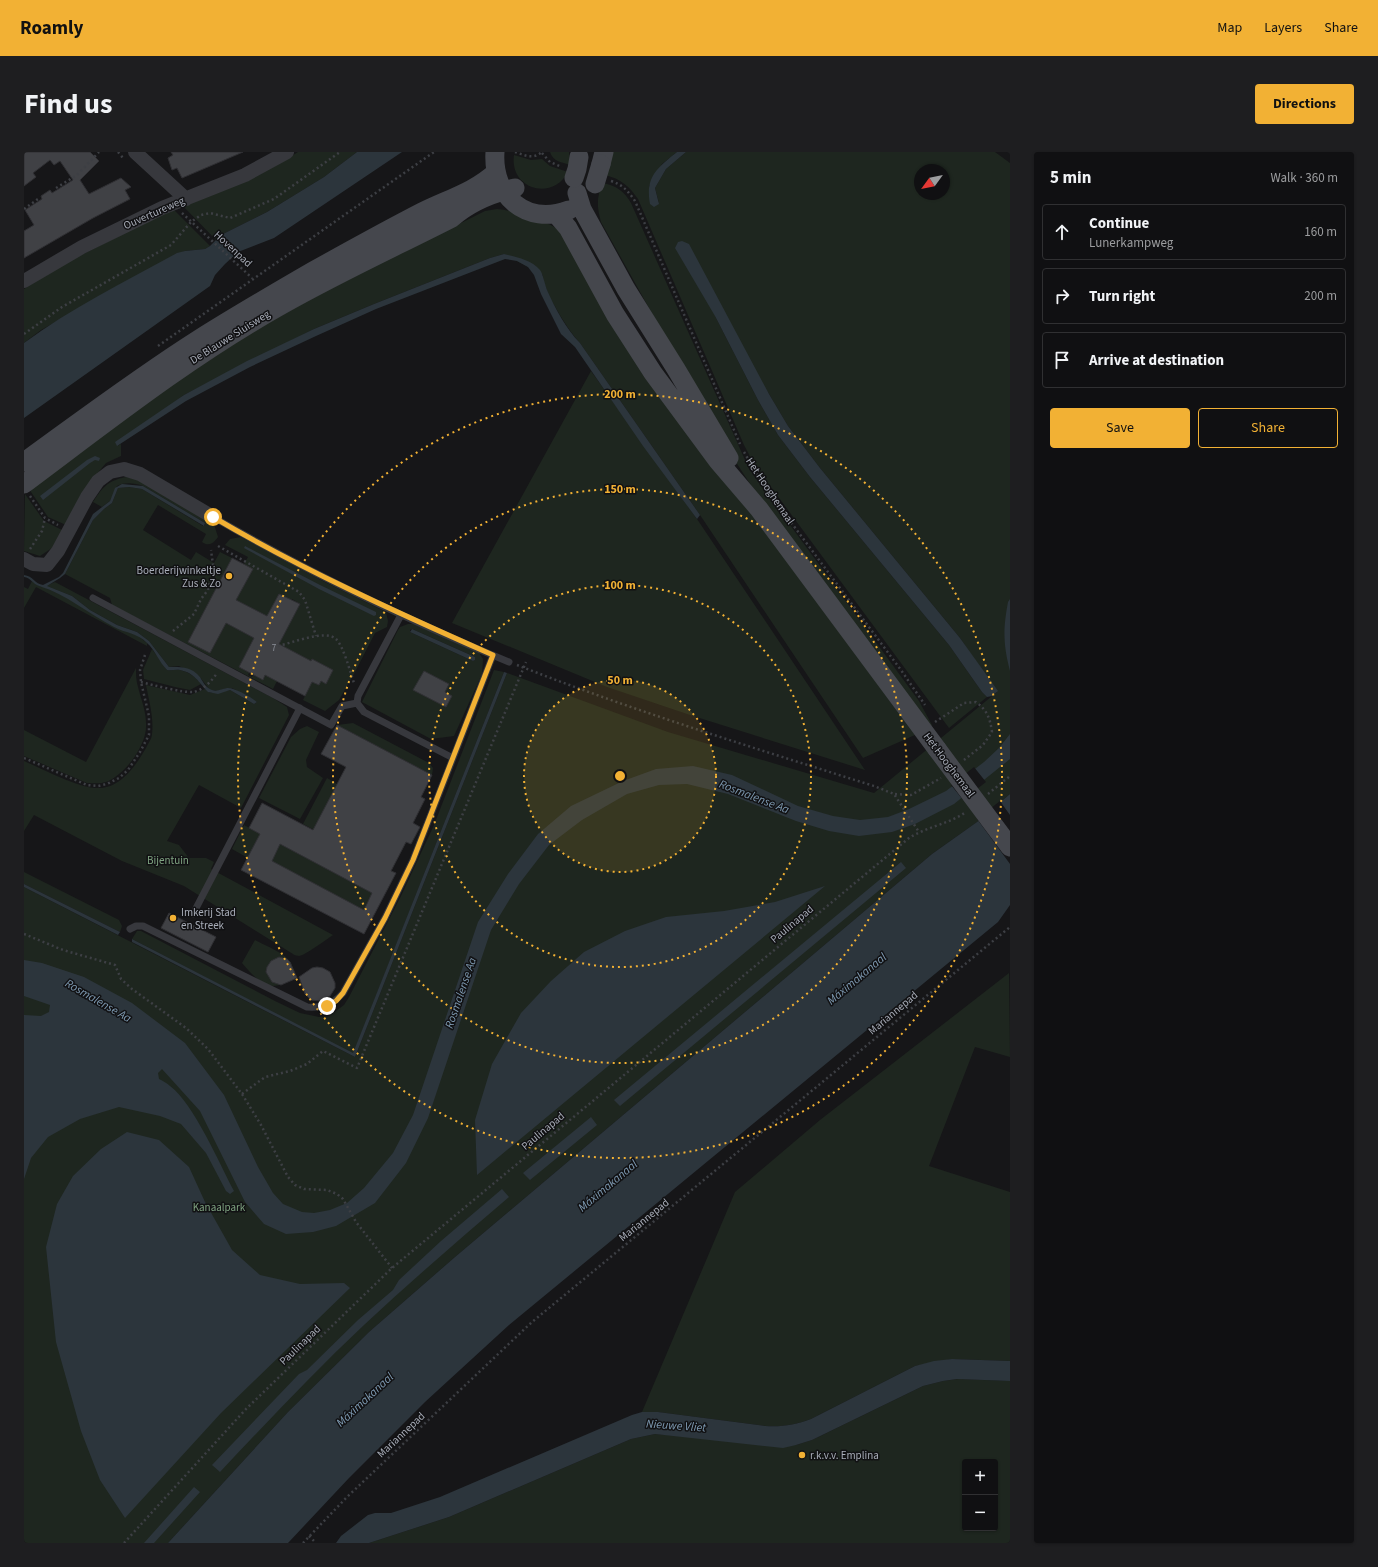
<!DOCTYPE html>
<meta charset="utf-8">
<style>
body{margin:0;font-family:"Source Sans 3",sans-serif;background:#1e1e20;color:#f1f3f6}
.controls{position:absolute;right:12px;bottom:12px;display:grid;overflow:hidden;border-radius:4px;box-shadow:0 1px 3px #0004}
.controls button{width:36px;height:36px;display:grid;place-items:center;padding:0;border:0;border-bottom:1px solid #303032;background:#101012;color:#f1f3f6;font:20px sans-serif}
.compass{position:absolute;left:890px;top:12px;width:36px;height:36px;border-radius:50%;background:#101012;box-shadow:0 1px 3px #0004;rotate:237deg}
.stop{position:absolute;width:12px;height:12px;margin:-9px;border:3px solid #f2b134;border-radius:50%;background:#fff}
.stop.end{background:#f2b134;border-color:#fff;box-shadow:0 1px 4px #0008}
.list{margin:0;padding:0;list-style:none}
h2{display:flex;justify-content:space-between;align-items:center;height:52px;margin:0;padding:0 16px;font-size:17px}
h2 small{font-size:13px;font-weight:400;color:#9c9d9f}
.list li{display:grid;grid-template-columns:26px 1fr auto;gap:12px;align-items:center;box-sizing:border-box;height:56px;margin:0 8px 8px;padding:0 8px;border:1px solid #303032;border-radius:4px}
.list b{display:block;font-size:15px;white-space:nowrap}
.list p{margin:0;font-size:13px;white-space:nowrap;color:#9c9d9f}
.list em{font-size:13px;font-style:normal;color:#9c9d9f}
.actions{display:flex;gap:8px;padding:12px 16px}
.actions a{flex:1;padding:9px 0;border:1px solid #f2b134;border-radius:4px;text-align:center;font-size:14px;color:#f2b134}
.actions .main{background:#f2b134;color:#111}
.icon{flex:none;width:22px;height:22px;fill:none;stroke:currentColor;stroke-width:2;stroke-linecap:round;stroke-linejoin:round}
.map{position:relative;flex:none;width:986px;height:1391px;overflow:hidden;border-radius:4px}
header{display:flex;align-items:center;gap:24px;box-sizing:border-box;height:56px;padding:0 20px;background:#f2b134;color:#111}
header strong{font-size:19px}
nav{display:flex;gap:22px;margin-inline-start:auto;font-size:14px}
.intro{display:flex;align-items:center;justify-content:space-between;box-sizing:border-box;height:96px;padding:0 24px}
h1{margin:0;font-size:28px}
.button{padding:10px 18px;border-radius:4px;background:#f2b134;color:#111;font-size:14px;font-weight:700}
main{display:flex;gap:24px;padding:0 24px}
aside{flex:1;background:#101012;border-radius:4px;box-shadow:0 1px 3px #0004}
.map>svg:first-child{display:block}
</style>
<header>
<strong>Roamly</strong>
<nav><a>Map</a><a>Layers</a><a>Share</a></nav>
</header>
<div class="intro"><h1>Find us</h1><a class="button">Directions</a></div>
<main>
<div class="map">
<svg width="986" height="1391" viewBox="0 0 986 1391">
<rect width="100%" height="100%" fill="#161618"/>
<!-- green -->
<path fill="#1e261f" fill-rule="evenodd" d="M274,0H333L300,25L243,60L197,83L192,88L158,53L261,8Z
M526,0H545L546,13C538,10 529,10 526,0Z
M588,0H653L638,12L625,34L635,51L631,36L642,17L662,0H971L986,11V642L953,670L908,702L431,1105L345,1180L264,1260L144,1391H0V735L331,905L483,521L644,580L850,641L973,540L936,486L796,316L764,274L745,242L691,164L734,248L754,283L786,325L925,493L958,540L963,545L925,576L744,331L731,314L720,293L614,47C605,34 597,27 581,23ZM896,18H920V42H896Z
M490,3L507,8L518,7L526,14L544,20C528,50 485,37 490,3Z
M579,31C593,34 600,39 607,51L725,317L895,549L908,573L907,574L732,341L706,301L577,70C573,56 572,45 579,31Z
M149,57L186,94L181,97L161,99L17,178L0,191V137L45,109Z
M473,57C492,59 521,68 537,79L731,366L891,583L839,606L676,363L556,191C545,180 518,137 519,123L480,102L466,106L350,152L290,177L160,243L93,294L97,292V304L82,311L63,334L42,373L24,365L5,337C72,288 139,237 210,192C290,141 377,102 461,59Z
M567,219L673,367L841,618L666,563L583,535L428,471Z
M102,325L113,326L189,369L194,385C190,391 185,395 178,390L182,382L134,353L119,378L167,408L172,400L190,411L196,400L208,406L164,490L186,501L202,471L230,486L215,515L225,521L224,523L228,525L229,523L239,528L249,509L260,515L249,537L88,453L86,446L41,422L69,368L80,357L88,351L94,336L105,335L118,337L179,374L181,373V371L119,334C110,331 101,330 93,334L86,349L78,355L69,350C79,335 83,329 102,325Z
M1,342L20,369L40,379L31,394L16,404L0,399Z
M217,385L299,429L362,460L364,469L363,475L351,481L331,520L315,548L301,559L279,548L288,530L297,529L302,532L309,518L288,507L287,509L256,507L249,484L257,488L276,452L268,447L243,464L212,448L228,417L220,412L224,405L201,393L206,387Z
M8,429L15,434L20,435L46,447L91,475L112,482L123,491V494L12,435L0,456V435L4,437Z
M31,430L249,546L263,555L265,563L217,656L175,633L143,689L155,693L165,706H182L190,710L187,717L309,783C303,787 280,804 275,804C275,804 269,803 269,802L160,734L98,709L10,663L0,679V609C19,617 52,635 72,636C96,638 112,613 122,596C124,591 128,587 128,582C130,566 125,549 122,533L166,543L181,537C188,545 197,539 206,538L230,552L233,550L208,536H203L194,539L186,538L175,524L155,514L145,515L125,489L113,480L93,473L66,458L48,444L22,434Z
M384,472H390L455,501L459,507L458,522L430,584L407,587L338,550L374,478L376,475ZM388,477L451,505V508L449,509L386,480V478Z
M128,497L143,518C147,519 152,517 156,518C165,520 172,525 177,532L166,538L151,535L120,527L119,518Z
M112,516C112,522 112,529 114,535C117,547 122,559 122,571C124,592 101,623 82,630C76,632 70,631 63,631L0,604V578L62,610Z
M470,518L480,520L329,902L108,787L113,779H117L251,849L276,861L295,865L305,864L320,853L325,845L377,744L410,673Z
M329,571L405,611L409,616L408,623L313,573Z
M283,574L295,580L282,608L283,615L299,626L276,667L235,646L267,585L276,577Z
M303,626L313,632L361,715L279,672Z
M220,673L348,741L340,758L228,699L224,706L208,697Z
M0,720L95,768L98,774L96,780L0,732Z
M231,788C240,793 263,802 267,811C273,824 256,838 244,833C233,829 225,819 218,811Z
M985,821L986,905L951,895L905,1014L986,1040V1209L928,1207L891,1214L787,1267C771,1273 758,1275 742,1274L634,1260H618L711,1040L796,968Z
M934,1227L986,1229V1391H345L425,1365L607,1287L631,1282L772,1293L788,1288L899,1234L919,1229ZM941,1310H971V1376H941Z"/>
<!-- water -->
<path fill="#2c353c" d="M333,0H378L250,86L214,100L201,112L191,123L186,134L0,266V191C47,156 101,130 153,101L161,99L181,97L186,94L197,83L243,60L300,25Z
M653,0H662L642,17L631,36L635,52L630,55L626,52C621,25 633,16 653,0Z
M658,89L665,92L745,242L764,274L796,316L936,486L974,539L968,544L963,545L958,540L925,493L786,325L754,283L734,248L691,164L651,96L654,90Z
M480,102C492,105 508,108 516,118C519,122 521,133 523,138C531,156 542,177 556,191L676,363L673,367L619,294L551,195L537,182L517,142L510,123L504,115L493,109L481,107L352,157L292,184L226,215L162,249L93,294L91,290L160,243L223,209L290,177L350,152L466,106Z
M71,304L76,306L75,309L71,308L66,311L19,348L16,344L63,308Z
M98,332L119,334L181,371L180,374L118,337L105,335L94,336L88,351L80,357L69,368L41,422L36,426L23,434L48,444L66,458L93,473L113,480L125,489L145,515C156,515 167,514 176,525C179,530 182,536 188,538C194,540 197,537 203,536C210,535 227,545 233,550L230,552L206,538L194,542L184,540C174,530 171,521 156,518C152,517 147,519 143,518C135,510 131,498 123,491C114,481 101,481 90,475C65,462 42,442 15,434C9,432 7,426 0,425V423C9,424 11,432 19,433L35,425L39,421L69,362L86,349L91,336Z
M221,394L296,433L352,460V463L350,464L295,437L220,396Z
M986,447V519C979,492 979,477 984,450Z
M388,477L451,505V508L449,509L386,480Z
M480,520L483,521L331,905L108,790V787L329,901Z
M986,582V607L930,652L891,672L868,680L835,684L805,679L772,669L704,642L663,632L635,633L603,642L558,668L525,693L495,732L467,778L404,966L382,1011L351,1051L312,1074L289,1080L262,1082L240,1072L221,1050L176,959L138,917L134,921L135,927C139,929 143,931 146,934C170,952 195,1011 210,1039L206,1042L202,1039L182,1001L157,972L136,964L95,955L56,967L24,985L7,1006L0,1027V863L17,864L25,860L26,853L0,844V808L18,811L60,825L108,851L161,891L200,943L234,1015L249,1041L259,1052L278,1060L290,1061L306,1058L323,1051L340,1036L369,1001L389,963L454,770L484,722L514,682L547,654L599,629L632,617L669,614L708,623L774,654L809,664L836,668L864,665L885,657L922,639L960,610L975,596Z
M986,642V753L974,770L485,1173L401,1250L325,1326L264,1391H144L264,1260L345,1180L431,1105L908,702L953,670Z
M877,710L882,716L596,954L590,948Z
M0,732L96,780L94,783L0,735Z
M801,734L453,1023L451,968L468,912L497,861L527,829L560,800L601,779L642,765L700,759L751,750Z
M567,965L573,973L506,1028L499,1021Z
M103,980L135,988L165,1015L181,1050L208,1098L236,1123L276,1132L320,1131L326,1136L197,1261L101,1366L76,1328L57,1279L32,1190L22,1095L33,1052L49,1024L77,997Z
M478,1037L485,1045C436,1087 387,1129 340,1173C290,1220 243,1270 196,1320L188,1313L275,1222L283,1218L334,1168L369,1138L375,1128L417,1089Z
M928,1207L986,1209V1229L933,1227L919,1229L899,1234L788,1288L772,1293L759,1296L631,1282L607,1287L425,1365L345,1391H312L317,1384L344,1363L351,1361H367L416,1345L608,1263L618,1260H634L741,1274C758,1275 771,1273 787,1267L891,1214L910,1209Z
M170,1335L176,1340L130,1391H120Z"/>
<!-- pier -->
<path fill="#161618" d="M950,615L962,630L939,648L927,633Z
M976,649L986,663V712L953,667Z"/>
<!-- building -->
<path fill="#404145" stroke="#303034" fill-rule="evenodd" d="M0,0H66L75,9L56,28L65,42L97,26L107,35L101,38L106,47L69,66L0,106V79L10,73L1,58L18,47L17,44L26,38L28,41L49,28L36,9L30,13L26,8L9,21L12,25L0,34Z
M147,0H219L158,26L153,16L148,18L144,6L149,3Z
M208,406L229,417L212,448L243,464L255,442L276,452L255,492L287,509L288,507L309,518L302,532L297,529L295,533L288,530L281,544L241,523L239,528L215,515L230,486L202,471L186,501L164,490Z
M400,519L425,532L421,540L428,544L422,555L389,538Z
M313,573L408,623L397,645L401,647L389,671L396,675L387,692L382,690L367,719L372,721L340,782L217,718L236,682L225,676L238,651L289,678L322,615L297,602ZM256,692L348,741L340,758L248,709Z
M145,761L192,785L184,800L137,776Z
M255,805L263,807L266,810L273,826L257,833L248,830L242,820L243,815L247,809Z
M293,815L299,816L306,820L311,831V836L306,844L296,849L287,848L281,842L275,825L288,816Z"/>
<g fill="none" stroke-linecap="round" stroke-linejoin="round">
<!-- path -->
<path stroke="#3d3f44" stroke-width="2.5" stroke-dasharray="2 3" stroke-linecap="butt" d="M94,0L99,6
M491,0C500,3 509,8 518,0
M518,1L526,10L538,15
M587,29C599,33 604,39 611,49L716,292
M32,36L53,23L75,0
M0,57L14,47
M158,61L228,126
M0,182L38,155L147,93L167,70L177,63L186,61L206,66L250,47L316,0
M134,194L410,0
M720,300L740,334L877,518L901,553
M6,344L21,366L34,373
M194,394L275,440L281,448L292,484
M6,397L18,379L21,366
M149,479L170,462L177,447L184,438L189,413L187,398
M254,494C268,491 301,477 312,487C320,495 326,520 330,531
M493,513C610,559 730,596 850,634L870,642L895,680
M117,530C129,533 159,541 169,540C178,539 189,528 193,521
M911,570L940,551L952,550C963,558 966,566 968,580L959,593L940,608
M0,606L63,633L74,634L83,632L95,626L104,618L116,600L125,583V564L117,530L116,518L121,503
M871,642L887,643L917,626
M964,642L986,624
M0,782L39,798L91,813L97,827L108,837L162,876L184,897L218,942L237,973L264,1025L271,1033L280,1037L303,1038L313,1042L319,1047L332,1070L368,1116
M218,942L241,925L266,919L283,912L299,899L333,916L502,510
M285,1384L292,1391
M100,1391L222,1257L368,1116L885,686C902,675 925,672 942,660
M279,1391L323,1345L508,1170L986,775"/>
<!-- lane -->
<path stroke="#37383d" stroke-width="7" d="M189,365C284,420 384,468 485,510
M69,446L307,573L318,554L333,551
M429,606L469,503
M169,762L276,556
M106,777L112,774H119L283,855C299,856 308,853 319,841L361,766L389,708L429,606L340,560L333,551L334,544L377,463"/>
<!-- street -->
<path stroke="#37383d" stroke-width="14" d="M111,0L162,47
M0,129L58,95L138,56L221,23L263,0
M0,407L9,412L23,413L34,399L63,345L74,329L86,320L100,317L116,322L189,365"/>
<!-- secondary -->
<path stroke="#45474d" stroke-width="19" d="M471,0C468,44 502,74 545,58
M577,12L580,0
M553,41L558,57L602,137L652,217L705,306
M532,62L544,76L591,162L629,221L694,309L735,357L913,597
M0,310C58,268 115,225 175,187C213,163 251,141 289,119C325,99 361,79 398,60C424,47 450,40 472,20
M0,332C83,270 165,205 256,154C312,122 371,95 428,66C445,51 469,41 491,36"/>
<!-- secondary-bridge -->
<path stroke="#45474d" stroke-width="19" d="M550,26L553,17L555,5
M571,32L577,12
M913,597L986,695"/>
</g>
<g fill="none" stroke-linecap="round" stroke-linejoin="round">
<!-- route -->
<path stroke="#f2b134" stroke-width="5" d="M189,365C279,418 374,461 469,503L389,708L361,766L319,841L312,849L303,854"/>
</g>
<!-- distance rings -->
<circle cx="596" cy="624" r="96" fill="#f2b134" fill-opacity=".12"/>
<g fill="none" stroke="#f2b134" stroke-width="2" stroke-dasharray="2 4">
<circle cx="596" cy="624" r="96"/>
<circle cx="596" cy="624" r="191"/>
<circle cx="596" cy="624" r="287"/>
<circle cx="596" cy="624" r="382"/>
</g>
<!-- markers -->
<g fill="#f2b134" stroke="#111113" stroke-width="1.5">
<circle cx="205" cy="424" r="4"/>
<circle cx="149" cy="766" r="4"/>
<circle cx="778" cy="1303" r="4"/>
</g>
<g text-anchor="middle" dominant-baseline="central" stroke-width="3" stroke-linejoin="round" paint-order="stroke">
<!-- number labels -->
<g font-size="9" fill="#8e929b">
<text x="250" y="496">7</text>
</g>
<!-- street labels -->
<g font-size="11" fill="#a8adb8" stroke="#111113">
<text transform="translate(130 61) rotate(-24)">Ouvertureweg</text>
<text transform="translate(209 97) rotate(43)">Hovenpad</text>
<text transform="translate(206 185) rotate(-32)">De Blauwe Sluisweg</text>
<text transform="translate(746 339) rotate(56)">Het Hooghemaal</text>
<text transform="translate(925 613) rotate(53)">Het Hooghemaal</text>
<text transform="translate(768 772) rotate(-40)">Paulinapad</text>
<text transform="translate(869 861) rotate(-40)">Mariannepad</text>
<text transform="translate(519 979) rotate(-40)">Paulinapad</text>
<text transform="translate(620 1068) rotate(-39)">Mariannepad</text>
<text transform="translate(276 1193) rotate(-44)">Paulinapad</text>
<text transform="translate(377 1283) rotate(-43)">Mariannepad</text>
</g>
<!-- poi labels -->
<g font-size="11" fill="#a8adb8" stroke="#111113" text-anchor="start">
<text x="197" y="418" text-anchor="end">Boerderijwinkeltje<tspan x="197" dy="13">Zus &amp; Zo</tspan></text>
<text x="157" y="760">Imkerij Stad<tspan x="157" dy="13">en Streek</tspan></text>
<text x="786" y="1303">r.k.v.v. Emplina</text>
</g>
<!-- park labels -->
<g font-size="11" fill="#7fa381" stroke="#111113">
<text x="144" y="708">Bijentuin</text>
<text x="195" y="1055">Kanaalpark</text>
</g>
<!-- water labels -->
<g font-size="12" font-style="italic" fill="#7f9bb3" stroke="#111113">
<text transform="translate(730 645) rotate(21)">Rosmalense Aa</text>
<text transform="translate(833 827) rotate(-40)">Máximakanaal</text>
<text transform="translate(437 841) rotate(-71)">Rosmalense Aa</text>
<text transform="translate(74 849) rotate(30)">Rosmalense Aa</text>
<text transform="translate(584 1034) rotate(-40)">Máximakanaal</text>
<text transform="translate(341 1248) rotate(-43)">Máximakanaal</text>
<text transform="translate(652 1274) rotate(4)">Nieuwe Vliet</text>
</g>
</g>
<circle cx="596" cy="624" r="6" fill="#f2b134" stroke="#111113" stroke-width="2"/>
<g font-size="12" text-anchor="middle" font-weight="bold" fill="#f2b134" stroke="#111113" stroke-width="3" stroke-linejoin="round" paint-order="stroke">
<text x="596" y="246">200 m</text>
<text x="596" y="341">150 m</text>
<text x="596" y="437">100 m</text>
<text x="596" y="532">50 m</text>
</g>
</svg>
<div class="controls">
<button>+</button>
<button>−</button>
</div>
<svg class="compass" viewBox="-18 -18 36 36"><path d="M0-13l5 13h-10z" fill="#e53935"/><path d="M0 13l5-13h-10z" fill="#9c9d9f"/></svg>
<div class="stop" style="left:189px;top:365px"></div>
<div class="stop end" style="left:303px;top:854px"></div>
</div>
<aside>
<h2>5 min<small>Walk · 360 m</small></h2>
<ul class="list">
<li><svg class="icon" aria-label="ahead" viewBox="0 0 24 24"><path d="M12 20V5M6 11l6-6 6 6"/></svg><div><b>Continue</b><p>Lunerkampweg</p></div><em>160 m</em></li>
<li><svg class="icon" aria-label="right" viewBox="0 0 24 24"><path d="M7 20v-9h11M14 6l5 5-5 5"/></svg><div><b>Turn right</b></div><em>200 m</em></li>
<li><svg class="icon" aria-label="arrive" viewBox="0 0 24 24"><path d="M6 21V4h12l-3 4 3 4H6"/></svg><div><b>Arrive at destination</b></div></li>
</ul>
<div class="actions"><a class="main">Save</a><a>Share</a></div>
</aside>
</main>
